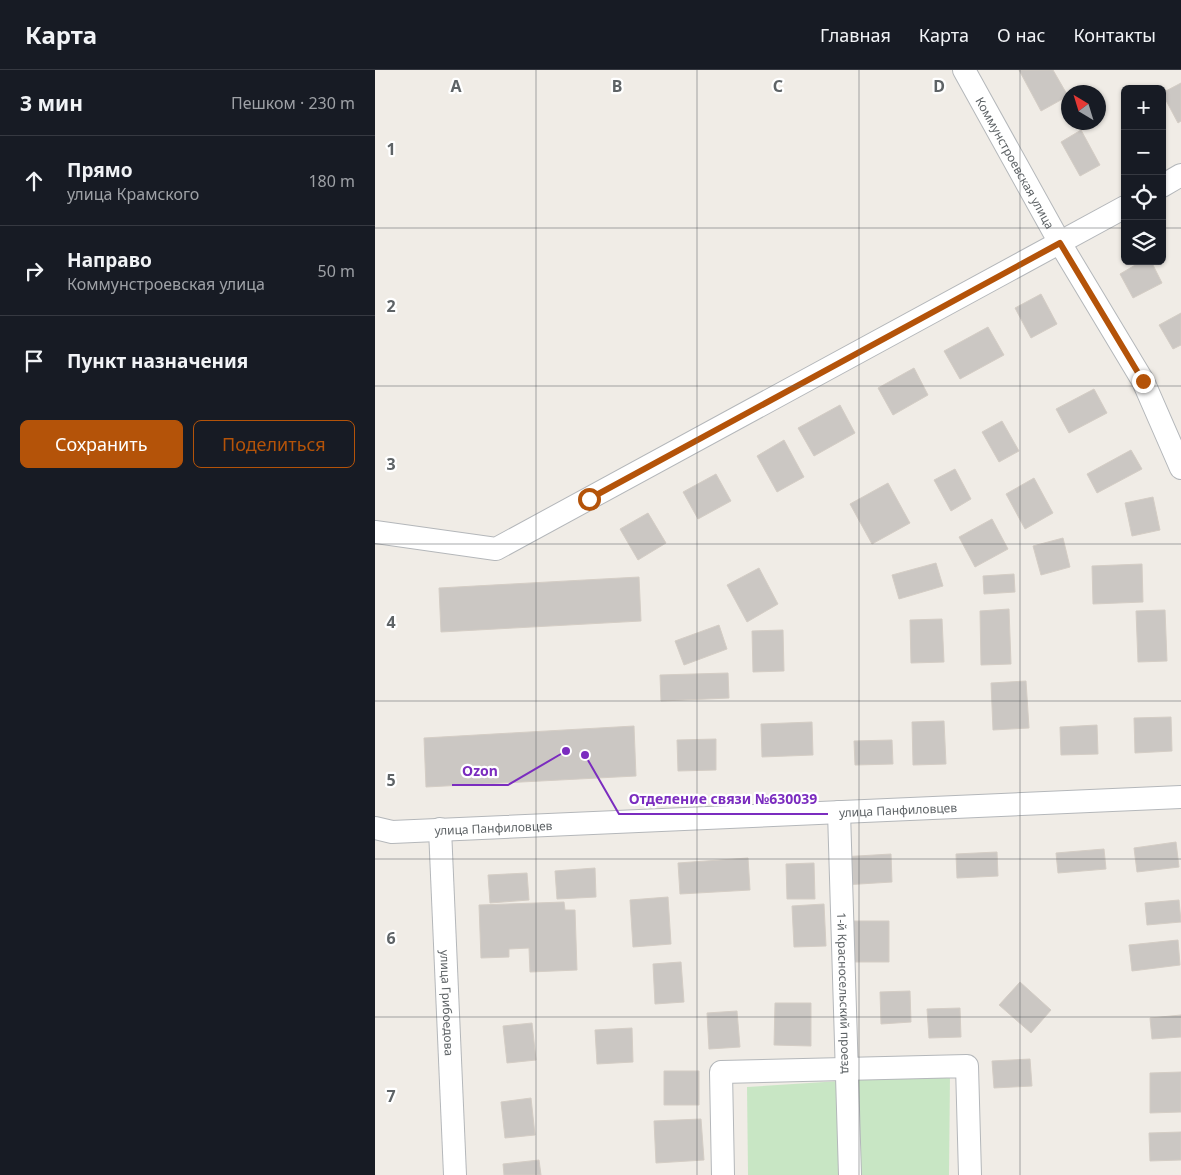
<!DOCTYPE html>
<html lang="ru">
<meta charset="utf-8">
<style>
body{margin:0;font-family:"Noto Sans",sans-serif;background:#20242c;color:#f1f3f6}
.controls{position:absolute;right:15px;top:15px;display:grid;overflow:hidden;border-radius:8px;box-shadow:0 1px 4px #0004}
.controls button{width:45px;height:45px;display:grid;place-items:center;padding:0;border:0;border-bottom:1px solid #363941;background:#171b24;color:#f1f3f6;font:25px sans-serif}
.compass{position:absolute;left:686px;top:15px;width:45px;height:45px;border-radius:50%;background:#171b24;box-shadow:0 1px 4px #0004;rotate:322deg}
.stop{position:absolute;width:15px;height:15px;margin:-11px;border:4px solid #b45309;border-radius:50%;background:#fff}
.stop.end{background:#b45309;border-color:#fff;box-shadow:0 1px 5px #0008}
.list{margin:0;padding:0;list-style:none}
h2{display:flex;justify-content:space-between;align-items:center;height:65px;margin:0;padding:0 20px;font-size:21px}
h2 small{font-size:16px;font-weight:400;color:#9ea1a6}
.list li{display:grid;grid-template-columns:32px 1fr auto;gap:15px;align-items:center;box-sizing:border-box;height:90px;padding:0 20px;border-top:1px solid #363941}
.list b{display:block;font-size:19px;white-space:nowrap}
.list p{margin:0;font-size:16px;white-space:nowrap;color:#9ea1a6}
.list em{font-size:16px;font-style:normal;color:#9ea1a6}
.actions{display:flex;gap:10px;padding:15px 20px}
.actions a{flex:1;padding:11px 0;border:1px solid #b45309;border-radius:8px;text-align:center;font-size:18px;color:#b45309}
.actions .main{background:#b45309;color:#fff}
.icon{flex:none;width:28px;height:28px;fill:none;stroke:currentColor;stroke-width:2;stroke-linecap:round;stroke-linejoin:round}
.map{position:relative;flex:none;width:806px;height:1105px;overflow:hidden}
header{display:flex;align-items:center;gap:30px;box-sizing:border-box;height:70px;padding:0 25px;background:#171b24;border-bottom:1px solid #363941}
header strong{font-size:24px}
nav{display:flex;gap:28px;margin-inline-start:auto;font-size:18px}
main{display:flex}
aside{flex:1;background:#171b24}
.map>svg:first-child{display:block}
</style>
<header>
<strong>Карта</strong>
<nav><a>Главная</a><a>Карта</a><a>О нас</a><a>Контакты</a></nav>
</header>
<main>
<aside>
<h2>3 мин<small>Пешком · 230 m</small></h2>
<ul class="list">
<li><svg class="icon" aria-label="ahead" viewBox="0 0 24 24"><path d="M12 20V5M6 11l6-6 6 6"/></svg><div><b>Прямо</b><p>улица Крамского</p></div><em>180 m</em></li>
<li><svg class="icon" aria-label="right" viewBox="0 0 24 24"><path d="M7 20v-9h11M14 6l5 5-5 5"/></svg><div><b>Направо</b><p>Коммунстроевская улица</p></div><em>50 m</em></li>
<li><svg class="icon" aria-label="arrive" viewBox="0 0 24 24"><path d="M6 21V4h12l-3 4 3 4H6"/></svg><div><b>Пункт назначения</b></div></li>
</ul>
<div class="actions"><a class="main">Сохранить</a><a>Поделиться</a></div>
</aside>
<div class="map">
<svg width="806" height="1105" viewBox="0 0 806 1105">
<rect width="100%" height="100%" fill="#f0ece6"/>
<!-- green -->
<path fill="#c8e6c4" d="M575,1004L574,1105H373L372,1017Z"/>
<!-- building -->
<path fill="#cbc7c3" stroke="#d4cdc5" d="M644,0H678L693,26L666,41Z
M806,13V51L803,53L787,23Z
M706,60L725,95L705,106L686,72Z
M767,191H776L787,213L758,228L745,204Z
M666,224L682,254L656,268L640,238Z
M806,243V275L798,279L784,255Z
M613,257L629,285L585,309L569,281Z
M539,298L553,325L518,345L503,318Z
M719,319L732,343L694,363L681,339Z
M465,335L480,363L439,386L423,358Z
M627,351L644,381L624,392L607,362Z
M409,370L429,407L402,422L382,386Z
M756,380L767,399L722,423L712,404Z
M580,399L596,429L576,441L559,410Z
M341,404L356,431L323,449L308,422Z
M659,408L678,443L650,459L631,424Z
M513,413L535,453L497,474L475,434Z
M778,427L785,460L757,466L750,433Z
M273,443L291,473L263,490L245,459Z
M617,449L633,479L600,497L584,467Z
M688,468L695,497L666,505L658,476Z
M561,493L568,516L524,529L517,505Z
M767,494L768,532L718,534L717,496Z
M384,498L403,534L372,552L352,515Z
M639,504L640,522L609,524L608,506Z
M264,507L266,551L66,562L64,518Z
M634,539L636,594L606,595L605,541Z
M790,540L792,591L763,592L761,541Z
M567,549L569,592L536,593L535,550Z
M344,555L352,579L309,595L300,571Z
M408,560L409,601L378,602L377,561Z
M353,603L354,628L286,631L285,605Z
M651,611L654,658L618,660L616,613Z
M796,647L797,681L760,683L759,648Z
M569,651L571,694L538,695L537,652Z
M437,652L438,685L387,687L386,654Z
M722,655L723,684L686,685L685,657Z
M259,656L261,706L51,717L49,668Z
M341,669V700L303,701L302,670Z
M517,670L518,694L480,695L479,671Z
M801,772L804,797L762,802L759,778Z
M729,779L731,799L683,803L681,783Z
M622,782L623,806L582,808L581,784Z
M516,784L517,812L468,815L466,787Z
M373,788L375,820L305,824L303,793Z
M439,793L440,829H412L411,794Z
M220,798L221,827L182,829L180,801Z
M152,803L154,830L115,833L113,805Z
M293,827L296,874L258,877L255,830Z
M804,830L806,852L772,855L770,833Z
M189,832L190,840H200L202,900L155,902L154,878L134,879V887L106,888L104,835Z
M449,834L451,876L419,877L417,836Z
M474,851H514V892H473Z
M803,870L805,895L757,901L754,875Z
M306,892L309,932L280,934L278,894Z
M645,912L676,940L656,963L624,935Z
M535,921L536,952L506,954L505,922Z
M400,933H436V976L399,975Z
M585,938L586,967L554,968L552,939Z
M362,941L365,977L334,979L332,943Z
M806,945V967L777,969L775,948Z
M157,953L161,990L132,993L128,956Z
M257,958L258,992L222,994L220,960Z
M655,989L657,1016L619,1018L617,991Z
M289,1001H324V1035H289Z
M806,1002V1042L775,1043V1003Z
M156,1028L160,1065L130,1068L126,1032Z
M326,1049L329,1090L281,1093L279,1051Z
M806,1062V1090L775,1091L774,1063Z
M164,1090L166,1105H129L128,1094Z"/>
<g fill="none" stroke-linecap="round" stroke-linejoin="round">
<defs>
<g id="minor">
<path id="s1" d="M589,0L685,173L768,311L806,398"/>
<path d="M787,116L806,105"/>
<path d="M0,462L121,479L750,137"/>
<path id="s2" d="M464,742L475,1105"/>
<path id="s3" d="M0,758L17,762L806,727"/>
<path id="s4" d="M65,759L80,1105"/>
<path d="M348,1105L346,1002L592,996L595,1105"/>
</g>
</defs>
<!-- minor casing -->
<use href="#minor" stroke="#b4b7ba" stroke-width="24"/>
<!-- minor -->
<use href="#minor" stroke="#fff" stroke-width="22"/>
</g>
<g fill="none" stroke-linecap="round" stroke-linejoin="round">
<!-- route -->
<path stroke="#b45309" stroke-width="6" d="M214,429L685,173L768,311"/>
</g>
<!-- grid -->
<path fill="none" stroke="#5e6366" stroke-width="1" stroke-opacity="0.55" d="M161,0V1105M322,0V1105M484,0V1105M645,0V1105M0,158H750M787,158H806M0,316H806M0,474H806M0,631H806M0,789H806M0,947H806"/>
<g text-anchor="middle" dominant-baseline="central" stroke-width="4.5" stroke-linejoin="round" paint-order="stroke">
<!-- street labels -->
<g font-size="12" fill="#5e6366" stroke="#fff">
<text stroke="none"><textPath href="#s1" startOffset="106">Коммунстроевская улица</textPath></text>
<text stroke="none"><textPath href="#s3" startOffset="524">улица Панфиловцев</textPath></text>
<text stroke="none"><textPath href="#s3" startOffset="119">улица Панфиловцев</textPath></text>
<text stroke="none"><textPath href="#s2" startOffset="181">1-й Красносельский проезд</textPath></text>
<text stroke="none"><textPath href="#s4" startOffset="174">улица Грибоедова</textPath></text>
</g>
</g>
<g font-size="16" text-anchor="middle" font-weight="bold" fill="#5e6366" stroke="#fff" stroke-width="4.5" stroke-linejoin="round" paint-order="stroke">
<text x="81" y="22">A</text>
<text x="242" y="22">B</text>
<text x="403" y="22">C</text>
<text x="564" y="22">D</text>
<text x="16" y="85">1</text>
<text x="16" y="242">2</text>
<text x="16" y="400">3</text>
<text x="16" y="558">4</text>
<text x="16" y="716">5</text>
<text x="16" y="874">6</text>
<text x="16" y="1032">7</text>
</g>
<!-- callouts -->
<path fill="none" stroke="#7b2cbf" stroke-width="2" d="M191 681L133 715H77M210 685L244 744H453"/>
<g fill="#7b2cbf" stroke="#fff" stroke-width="2">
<circle cx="191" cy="681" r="5"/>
<circle cx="210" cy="685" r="5"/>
</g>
<g font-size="14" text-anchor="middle" font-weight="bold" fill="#7b2cbf" stroke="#fff" stroke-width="4.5" stroke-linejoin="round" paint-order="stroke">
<text x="105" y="706">Ozon</text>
<text x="348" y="734">Отделение связи №630039</text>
</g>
</svg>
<div class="controls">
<button>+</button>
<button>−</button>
<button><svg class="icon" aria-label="locate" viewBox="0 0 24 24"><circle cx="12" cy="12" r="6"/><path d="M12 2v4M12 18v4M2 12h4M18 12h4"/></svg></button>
<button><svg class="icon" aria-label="layers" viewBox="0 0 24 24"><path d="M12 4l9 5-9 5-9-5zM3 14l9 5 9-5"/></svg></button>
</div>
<svg class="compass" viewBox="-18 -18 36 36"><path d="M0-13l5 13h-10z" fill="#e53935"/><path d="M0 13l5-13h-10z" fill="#9ea1a6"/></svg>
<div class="stop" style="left:214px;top:429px"></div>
<div class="stop end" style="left:768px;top:311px"></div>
</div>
</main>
